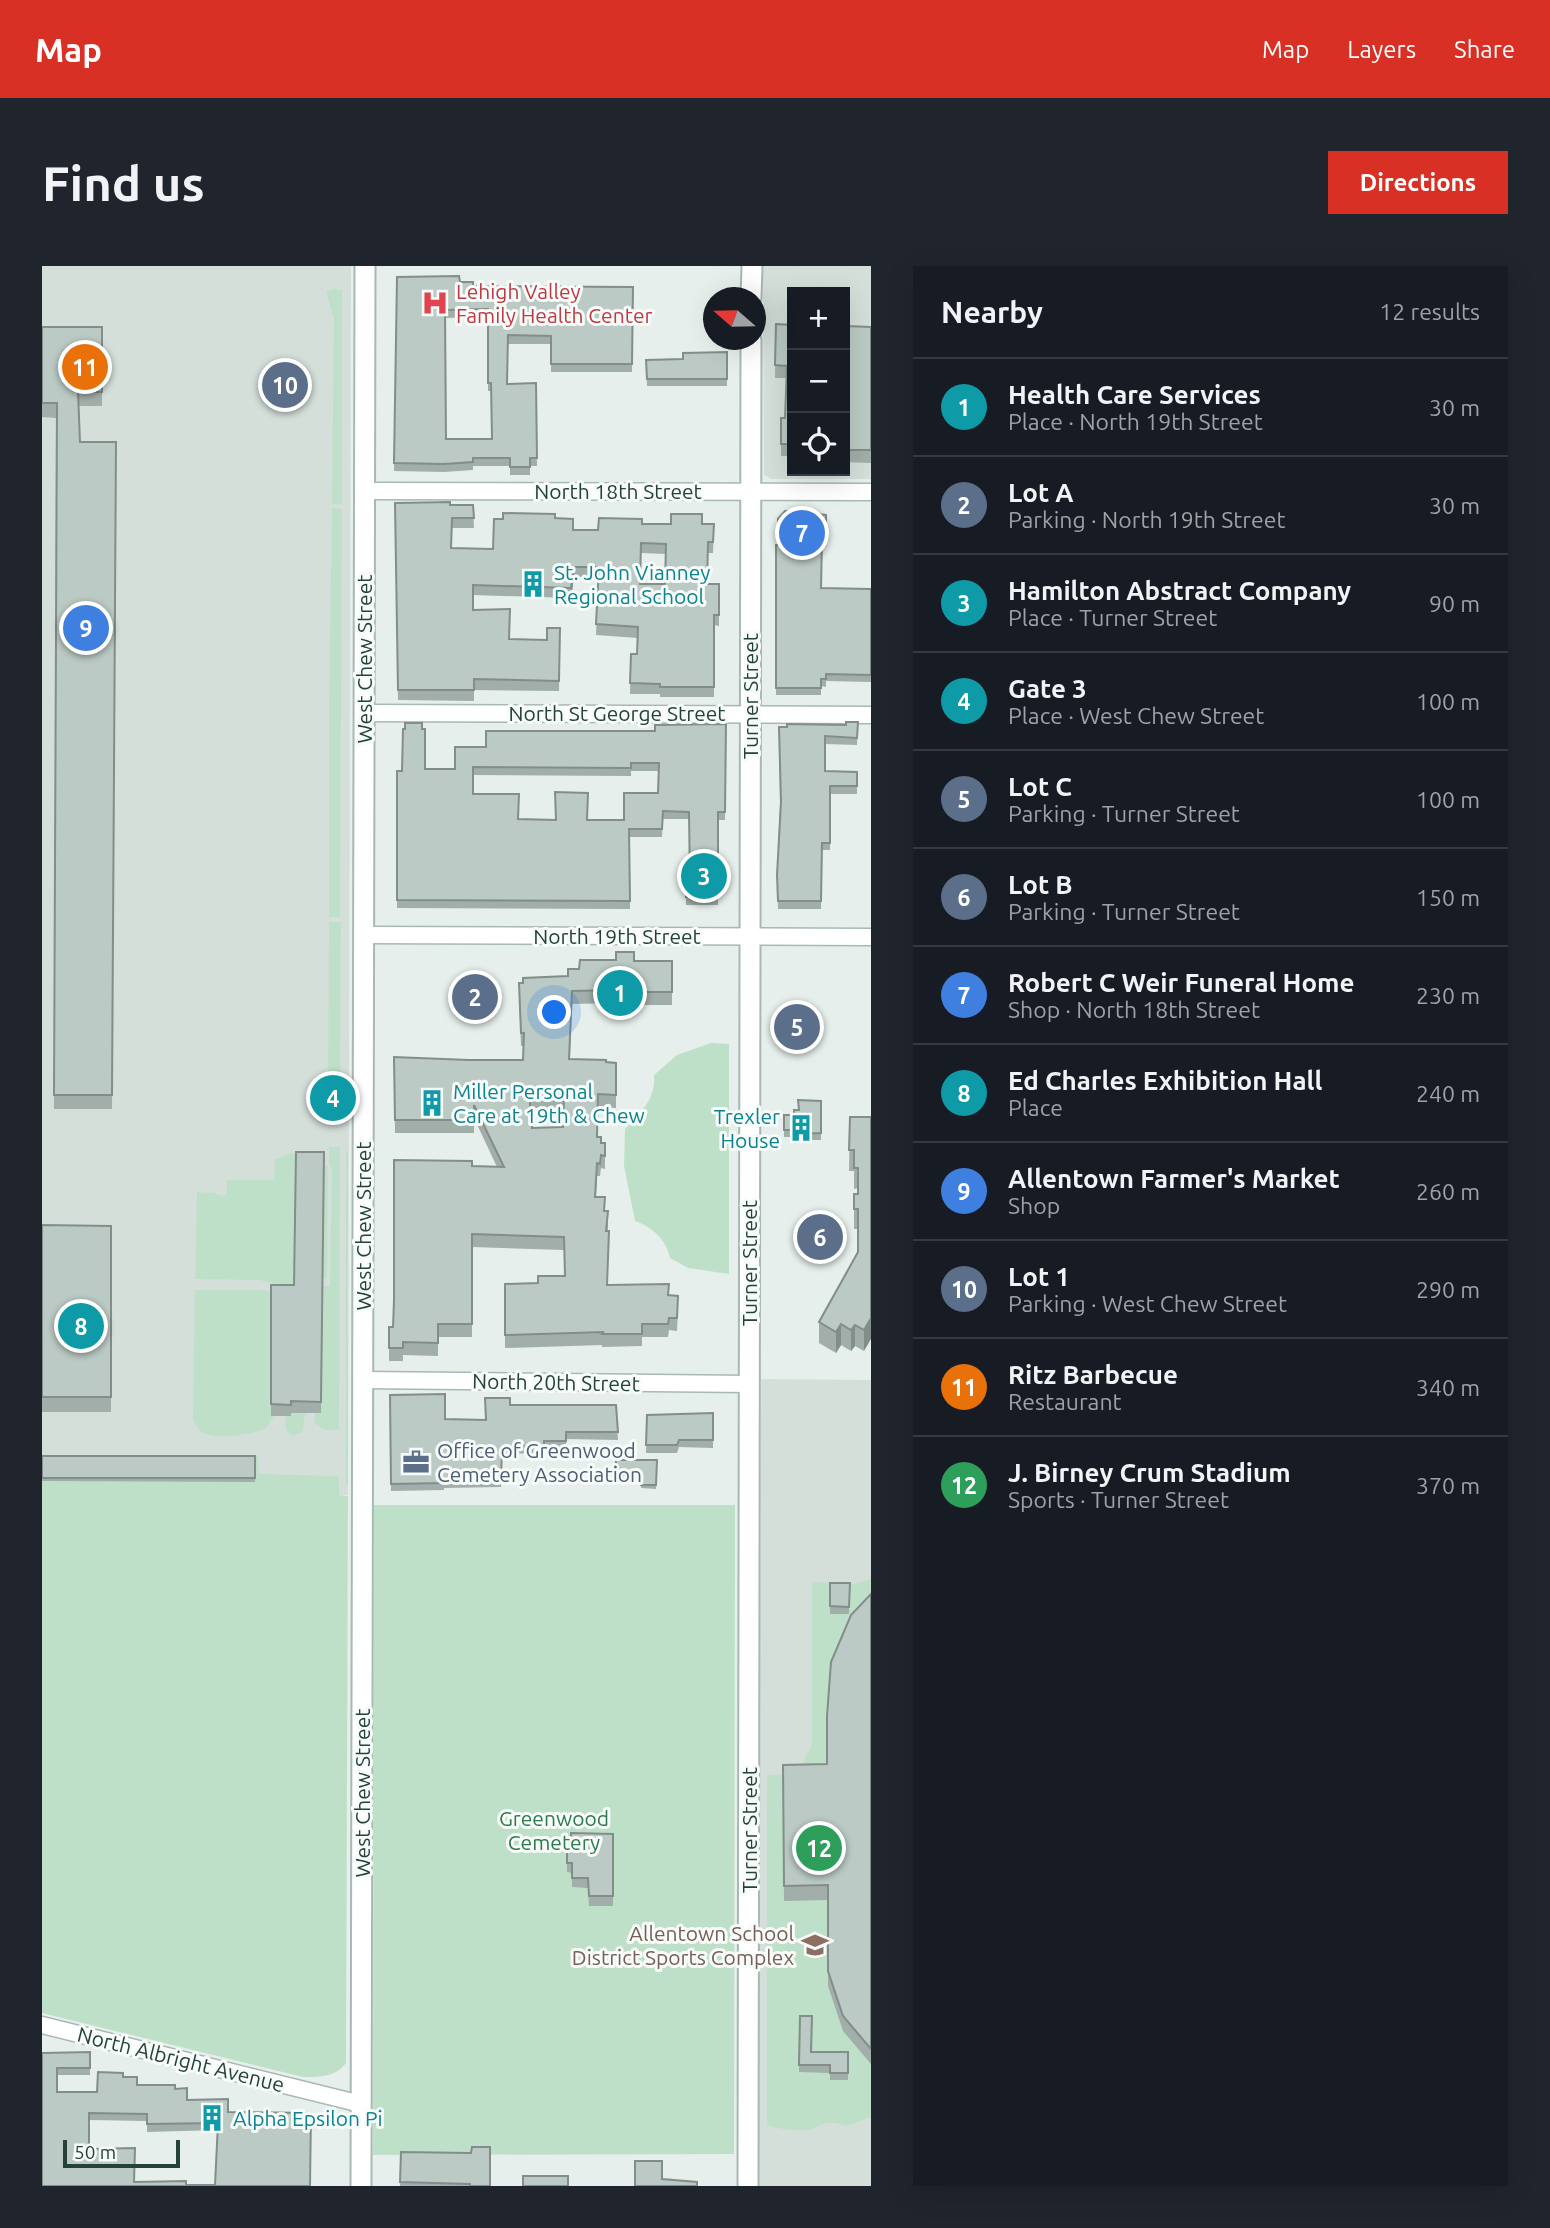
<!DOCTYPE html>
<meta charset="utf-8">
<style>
body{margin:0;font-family:Ubuntu,sans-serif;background:#20242c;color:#f1f3f6}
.controls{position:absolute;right:21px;top:21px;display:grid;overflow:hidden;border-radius:0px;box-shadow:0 7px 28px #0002}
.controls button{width:63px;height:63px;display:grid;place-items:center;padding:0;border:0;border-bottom:2px solid #363941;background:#171b24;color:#f1f3f6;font:35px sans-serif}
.compass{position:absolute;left:661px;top:21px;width:63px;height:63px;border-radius:50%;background:#171b24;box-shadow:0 7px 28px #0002;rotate:290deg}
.scale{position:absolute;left:21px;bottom:18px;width:117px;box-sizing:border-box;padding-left:7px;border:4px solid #24423a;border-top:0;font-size:19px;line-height:24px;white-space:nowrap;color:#24423a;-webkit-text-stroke:5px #f7fbf9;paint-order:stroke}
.you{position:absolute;left:513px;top:747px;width:24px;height:24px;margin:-18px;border:5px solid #fff;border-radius:50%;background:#1a73e8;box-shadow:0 0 0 10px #1a73e833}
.badge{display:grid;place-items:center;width:46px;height:46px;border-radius:50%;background:#d93025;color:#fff;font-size:23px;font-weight:700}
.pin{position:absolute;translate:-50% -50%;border:4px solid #fff;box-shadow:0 2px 7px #0006}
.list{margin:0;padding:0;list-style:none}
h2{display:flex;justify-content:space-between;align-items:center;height:91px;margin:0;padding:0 28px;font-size:30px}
h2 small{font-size:23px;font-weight:400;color:#9ea1a6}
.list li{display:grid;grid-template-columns:46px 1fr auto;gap:21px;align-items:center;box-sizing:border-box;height:98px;padding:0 28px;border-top:2px solid #363941}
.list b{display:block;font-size:26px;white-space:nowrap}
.list p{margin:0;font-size:23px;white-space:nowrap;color:#9ea1a6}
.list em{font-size:23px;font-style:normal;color:#9ea1a6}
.icon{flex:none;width:38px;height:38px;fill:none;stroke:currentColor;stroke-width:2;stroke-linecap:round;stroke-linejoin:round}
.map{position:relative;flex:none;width:829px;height:1920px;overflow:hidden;border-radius:0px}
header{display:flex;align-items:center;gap:42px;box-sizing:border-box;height:98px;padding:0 35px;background:#d93025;color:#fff}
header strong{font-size:33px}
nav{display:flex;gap:38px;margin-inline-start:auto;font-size:24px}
.intro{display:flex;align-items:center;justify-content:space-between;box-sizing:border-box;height:168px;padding:0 42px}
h1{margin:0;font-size:49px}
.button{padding:18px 32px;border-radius:0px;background:#d93025;color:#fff;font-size:24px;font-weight:700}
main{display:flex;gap:42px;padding:0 42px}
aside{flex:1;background:#171b24;border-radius:0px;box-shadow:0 7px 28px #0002}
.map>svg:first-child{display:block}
</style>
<header>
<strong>Map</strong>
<nav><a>Map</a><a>Layers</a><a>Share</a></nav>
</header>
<div class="intro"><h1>Find us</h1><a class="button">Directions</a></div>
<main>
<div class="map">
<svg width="829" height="1920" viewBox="0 0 829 1920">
<rect width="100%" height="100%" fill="#e6efeb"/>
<!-- built -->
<path fill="#d4dfda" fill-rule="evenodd" d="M0,0H309L306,1229L0,1228Z
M721,0H829V213H729L722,209ZM750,26H803V205H750Z
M719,1113L829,1114V1920H716Z"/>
<!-- green -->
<path fill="#bfe0c8" d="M292,23L300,24V238H290L292,53L284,25Z
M290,242L300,243L298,651H287V437Z
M287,656H299L298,826L286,827L272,833L275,827L286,820Z
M669,777L687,778V1008L646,1002L628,992C625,974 610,961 593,955L582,900L583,863C599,846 614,833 612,809L635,789Z
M283,832L286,838H298V856H281L274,852L272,837Z
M287,881H298L297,1163C288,1165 279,1165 273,1157L269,1020H288L290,903L287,898Z
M304,885H306V1220H304Z
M249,887L256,889L257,1019L233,1018L217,1014L153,1013L155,926L173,927L181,931L185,927V914H232L233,894Z
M282,898L286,900L285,1011L281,1014H278L280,1010Z
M153,1024H217L226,1025L229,1031L232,1150L223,1163C206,1168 162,1179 153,1158C151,1154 151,1150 151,1146Z
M249,1031L263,1147L261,1165L251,1170C242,1166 243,1159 244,1150L249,1149Z
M0,1189L216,1190L217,1208L297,1210V1229L306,1230L304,1797C294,1811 278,1811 261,1811L0,1747Z
M332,1239H693L692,1888L331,1889Z
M829,1313V1851L804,1860C778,1850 779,1864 760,1864C749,1865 736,1862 725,1860V1509L756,1508L770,1478V1316L811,1318Z"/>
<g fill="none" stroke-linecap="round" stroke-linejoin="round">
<defs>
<path id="minor" d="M322,225L829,226
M322,447L829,449
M321,669L829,671
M321,1114L707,1118
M0,1759L319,1838"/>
<path id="tertiary" d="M709,32L710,0
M319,1920L323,0
M706,1920L709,74"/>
</defs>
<!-- minor casing -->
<use href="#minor" stroke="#a8b8b2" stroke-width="19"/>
<!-- tertiary casing -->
<use href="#tertiary" stroke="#a8b8b2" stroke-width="23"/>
<!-- minor -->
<use href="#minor" stroke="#fff" stroke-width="16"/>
<!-- tertiary -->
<use href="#tertiary" stroke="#fff" stroke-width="19"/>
</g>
<!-- wall -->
<path fill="#a1aea9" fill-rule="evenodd" d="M355,11L418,16L431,20L591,21L590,106H509V78H466L465,118L494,117L495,200H488V209H468V200H431V204L402,206L352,205ZM446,51V125H449L450,173H404L403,52Z
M734,58L750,59V190H739V152H743L744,112H733Z
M803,60L829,61V197L803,196Z
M0,61H60V140H37L38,176H74L70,843H12L14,152L0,151Z
M685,86V120H605L604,94L641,93Z
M353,237L431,239L432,262H410L409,282L451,283L513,252L531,264H556L600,258H672L671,287H666V318H677V360L672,359V431H618V428H588L589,388H595L596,372L554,369L556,312L532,311L529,332L431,329V344L468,373L505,374L518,362L517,425L432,424V435L356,434ZM599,287L624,288L623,318H598Z
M784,249V281L780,280L779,322L829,323V416L784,415V421L779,420V429H734V279H736Z
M816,456L815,479L783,478V505L815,506V528H788V584H780L779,643H736L735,609L738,538L737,461L804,459Z
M684,458L683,554H676V639H644V618H648L647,553H621L620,571H588V643L355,642V505L383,503H413L444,481ZM589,505H616V527L582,554L476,553L431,528V509L589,510Z
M592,695H630V739H591V746H575V737L530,738L528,793L574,797V842L556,841L555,871L563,889V903L559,902L558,910H555L554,931L563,945L566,958L565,1019L627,1030L636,1043L635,1065L627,1064L626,1071H600V1080L560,1081V1079L463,1082V1018L496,1017L523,1010L522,984L430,981V1071H396V1090L361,1089V1095H347V1061H351L430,900L455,901L432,852V867H353L352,791L427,794H481V780H479L477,730L526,710L537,703ZM488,842H522L521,861L490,862L488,856Z
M779,835V874H757V871H742V849H752L756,844Z
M808,851H829L822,1085L813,1080L809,1085L799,1079L794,1087L777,1077V1056L816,986V963H812V928H816V922L812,923V905H807Z
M282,886L279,1147H249V1150H229V1019H252Z
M0,959L69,960V1146H0Z
M348,1129L403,1153L444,1154L468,1139H574L576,1174L524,1173V1182H502V1187L460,1188L459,1221L402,1222V1224L349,1225Z
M671,1147V1182L637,1181L635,1187H604L605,1149Z
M0,1190H213V1216L0,1215Z
M574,1194H615L614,1223L599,1222V1213H573Z
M788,1317H808L807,1348H788Z
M829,1328V1798L801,1765L786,1720V1634L742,1635L741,1499L785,1498Z
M571,1568V1640H547L546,1622L530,1621V1607L525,1606V1582H529Z
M758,1750L769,1786H806V1814H788V1807L757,1806Z
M48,1786V1809H15V1826H55L81,1811L95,1819L133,1823L145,1834L186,1846L269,1920H0V1787ZM47,1854L105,1855V1866L176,1864L173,1919H144L92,1916L47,1883Z
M359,1886L429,1887L448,1920H358Z"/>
<!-- shaded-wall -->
<path fill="#838d89" d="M532,301V311L529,332V322Z
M829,1052V1073L822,1085V1064Z
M799,1058V1079L794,1087V1066Z
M813,1059V1080L809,1085V1064Z"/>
<!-- building -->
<path fill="#bbcac4" stroke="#838d89" stroke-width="2" fill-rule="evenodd" d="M417,10L418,16H431V20L591,21L590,98H509V70L466,69L465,118L494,117L495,192H488V201H468V192H431V196L402,198L352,197L355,11ZM446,43V117H449L450,173H404L403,44Z
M734,58L750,59V178H739V152H743L745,100L733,99Z
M803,60L829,61V184H803Z
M0,61H60V126H36L38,176H74L70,829H12L15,137H0Z
M685,86V113H605L604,94L641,93V87Z
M408,236V239H431L432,252H410L409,282L451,283L452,253H461V247L513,248V252L531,253V264H556L557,252L600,253V258H629V248H660V258H672L671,276H666L665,318H677V349H672V421H618V418L588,417L589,388H595L596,361L554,358L557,301H532L529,322L431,319V344L468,343L467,373L505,374V362H518L517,415L432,413V424H356L353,237ZM599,277L624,278L623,318H598Z
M743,245L784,249V273H780L779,322L829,323V409L784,408V413H779V422H734V279H736V253Z
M804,456H816L815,472L783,470V505L815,506V520H788V577H780L779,635H736L735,609L739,536L737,461H745V458L804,459Z
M363,457H380V463H383V503H413V481H444V465H613V459L684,458L683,546H676V631H644V618H648L647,546L621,545L620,563H587L588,635L355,634V505H360L361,463H363ZM589,497H617L616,527H582V554H545L546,527L513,526L514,554L476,553L477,528H431V501L589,502Z
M574,686H592V695H630V726H591V733H575V724L530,725L527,793L564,794V796L574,797V829L556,828L555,871H559V877H563V890L559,889L558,898L555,897L553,931H563L562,945H566L564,965H567L565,1019L627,1018L626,1029L636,1030L635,1052H627L626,1058H600V1068H560L561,1066L463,1069V1018L496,1017V1010H523L522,971L430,968V1058H396V1077L361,1076V1082H347V1061H351L352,1034V894L430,895V900L462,901L432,839V854H353L352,791L427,794H481L482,767H479L477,717H481V712L526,710V703H537L538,694H574ZM488,829H522L521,861L490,862V856H488Z
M756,834L779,835V867L757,868V864H742V849H752V844H757Z
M808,851H829V1052L822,1064L813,1059L809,1064L799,1058L794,1066L777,1056L816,986V943H812V928H816V902H812V884H807Z
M254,886H282L279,1136L249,1135V1139L229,1138V1019H252Z
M0,959L69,960V1131H0Z
M403,1128V1153L444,1154L443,1132H468V1139H574L576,1166H524V1175H502V1180L460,1181L459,1214L401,1215L402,1217L349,1218L348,1129Z
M671,1147V1174H637L635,1179H604L605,1149Z
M0,1190H213V1212H0Z
M574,1194H615L614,1219H599V1209H573Z
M788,1317H808L807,1341L788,1340Z
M829,1328V1783L801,1750L786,1705V1619L742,1620L741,1499L785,1498V1450L789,1396L809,1349Z
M529,1567L571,1568V1630H547L546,1612H530V1597H525V1582H529Z
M758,1750H770L769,1786H806V1807H788V1799H757Z
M48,1786V1802H15V1826H55L56,1806L81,1807V1811H95V1819H133V1823L145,1822V1834L186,1833V1846L269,1847L268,1920H0V1787ZM47,1847L105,1848V1858L176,1857L173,1919H144V1915L92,1916L93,1882L47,1883Z
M430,1881H448V1920H428V1918L358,1916L359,1886L429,1887Z
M593,1895H620V1913L655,1916V1920H593Z
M481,1910H526V1920H481Z"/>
<!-- icons -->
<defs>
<symbol id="hospital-bare" viewBox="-9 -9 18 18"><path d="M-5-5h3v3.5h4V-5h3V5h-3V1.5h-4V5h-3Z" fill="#e0444e" stroke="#f7fbf9" stroke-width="2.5" paint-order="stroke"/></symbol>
<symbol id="building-bare" viewBox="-9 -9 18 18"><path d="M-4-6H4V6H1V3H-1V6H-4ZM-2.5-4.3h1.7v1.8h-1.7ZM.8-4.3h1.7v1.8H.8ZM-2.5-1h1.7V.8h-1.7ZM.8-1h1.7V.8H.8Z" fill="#0f9aa8" stroke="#f7fbf9" stroke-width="2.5" paint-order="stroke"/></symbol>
<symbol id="office-bare" viewBox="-9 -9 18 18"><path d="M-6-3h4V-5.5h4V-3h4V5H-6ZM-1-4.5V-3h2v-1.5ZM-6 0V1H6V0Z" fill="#5c6f8a" stroke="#f7fbf9" stroke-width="2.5" paint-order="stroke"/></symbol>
<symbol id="school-bare" viewBox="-9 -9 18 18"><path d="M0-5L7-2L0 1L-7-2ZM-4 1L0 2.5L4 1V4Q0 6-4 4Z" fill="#8d6e63" stroke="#f7fbf9" stroke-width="2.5" paint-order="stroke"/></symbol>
</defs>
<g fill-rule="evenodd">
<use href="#hospital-bare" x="374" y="18" width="38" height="38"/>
<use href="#building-bare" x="472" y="299" width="38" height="38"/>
<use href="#building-bare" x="371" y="818" width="38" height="38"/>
<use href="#building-bare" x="740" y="843" width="38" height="38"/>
<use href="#office-bare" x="355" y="1177" width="38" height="38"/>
<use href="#school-bare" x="754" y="1660" width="38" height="38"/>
<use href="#building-bare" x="151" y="1833" width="38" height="38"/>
</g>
<g text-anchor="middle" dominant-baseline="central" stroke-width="6" stroke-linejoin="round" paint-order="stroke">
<!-- health labels -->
<g font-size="21" fill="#be3a42" stroke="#f7fbf9" text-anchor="start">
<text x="414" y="25">Lehigh Valley<tspan x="414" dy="24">Family Health Center</tspan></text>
</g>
<!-- street labels -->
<g font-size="21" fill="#24423a" stroke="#f7fbf9">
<text x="576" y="225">North 18th Street</text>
<text transform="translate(322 393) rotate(-90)">West Chew Street</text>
<text transform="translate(708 430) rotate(-90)">Turner Street</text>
<text x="575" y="447">North St George Street</text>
<text x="575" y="670">North 19th Street</text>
<text transform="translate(321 960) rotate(-90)">West Chew Street</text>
<text transform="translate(707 997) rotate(-90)">Turner Street</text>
<text transform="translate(514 1116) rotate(1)">North 20th Street</text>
<text transform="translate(320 1527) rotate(-90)">West Chew Street</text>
<text transform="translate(707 1564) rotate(-90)">Turner Street</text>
<text transform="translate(139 1793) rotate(14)">North Albright Avenue</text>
</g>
<!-- culture labels -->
<g font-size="21" fill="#0d838f" stroke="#f7fbf9" text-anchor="start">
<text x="512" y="306">St. John Vianney<tspan x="512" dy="24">Regional School</tspan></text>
<text x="411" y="825">Miller Personal<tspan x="411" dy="24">Care at 19th &amp; Chew</tspan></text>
<text x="738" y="850" text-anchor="end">Trexler<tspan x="738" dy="24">House</tspan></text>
<text x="191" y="1852">Alpha Epsilon Pi</text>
</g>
<!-- service labels -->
<g font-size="21" fill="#4e5e75" stroke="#f7fbf9" text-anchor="start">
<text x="395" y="1184">Office of Greenwood<tspan x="395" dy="24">Cemetery Association</tspan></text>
</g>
<!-- park labels -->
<g font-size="21" fill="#2d7a4b" stroke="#f7fbf9">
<text x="512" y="1552">Greenwood<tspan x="512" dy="24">Cemetery</tspan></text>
</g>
<!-- education labels -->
<g font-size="21" fill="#785e54" stroke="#f7fbf9" text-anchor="end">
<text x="752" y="1667">Allentown School<tspan x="752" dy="24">District Sports Complex</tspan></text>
</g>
</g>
</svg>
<div class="controls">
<button>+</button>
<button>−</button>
<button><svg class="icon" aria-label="locate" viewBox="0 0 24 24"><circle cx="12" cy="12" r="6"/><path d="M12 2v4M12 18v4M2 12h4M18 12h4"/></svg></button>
</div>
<svg class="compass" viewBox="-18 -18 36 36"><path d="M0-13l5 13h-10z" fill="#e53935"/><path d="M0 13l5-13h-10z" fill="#9ea1a6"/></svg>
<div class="scale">50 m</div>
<div class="you"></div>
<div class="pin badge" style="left:578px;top:727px;background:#0f9aa8">1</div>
<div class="pin badge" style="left:433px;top:731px;background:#5c6f8a">2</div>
<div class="pin badge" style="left:662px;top:610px;background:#0f9aa8">3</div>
<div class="pin badge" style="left:291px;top:832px;background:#0f9aa8">4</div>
<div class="pin badge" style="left:755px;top:761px;background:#5c6f8a">5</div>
<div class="pin badge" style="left:778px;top:971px;background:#5c6f8a">6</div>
<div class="pin badge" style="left:760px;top:267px;background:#3f7fe0">7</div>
<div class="pin badge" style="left:39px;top:1060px;background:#0f9aa8">8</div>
<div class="pin badge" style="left:44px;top:362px;background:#3f7fe0">9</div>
<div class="pin badge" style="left:243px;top:119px;background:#5c6f8a">10</div>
<div class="pin badge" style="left:43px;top:101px;background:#e8710a">11</div>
<div class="pin badge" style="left:777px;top:1582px;background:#2e9e5b">12</div>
</div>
<aside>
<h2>Nearby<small>12 results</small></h2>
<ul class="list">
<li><span class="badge" style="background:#0f9aa8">1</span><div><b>Health Care Services</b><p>Place · North 19th Street</p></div><em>30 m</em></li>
<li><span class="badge" style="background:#5c6f8a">2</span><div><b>Lot A</b><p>Parking · North 19th Street</p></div><em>30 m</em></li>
<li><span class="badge" style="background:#0f9aa8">3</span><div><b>Hamilton Abstract Company</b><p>Place · Turner Street</p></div><em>90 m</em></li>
<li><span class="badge" style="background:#0f9aa8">4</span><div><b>Gate 3</b><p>Place · West Chew Street</p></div><em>100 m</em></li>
<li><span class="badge" style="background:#5c6f8a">5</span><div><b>Lot C</b><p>Parking · Turner Street</p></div><em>100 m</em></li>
<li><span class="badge" style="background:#5c6f8a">6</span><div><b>Lot B</b><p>Parking · Turner Street</p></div><em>150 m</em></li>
<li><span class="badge" style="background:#3f7fe0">7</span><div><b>Robert C Weir Funeral Home</b><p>Shop · North 18th Street</p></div><em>230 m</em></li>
<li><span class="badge" style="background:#0f9aa8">8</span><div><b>Ed Charles Exhibition Hall</b><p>Place</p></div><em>240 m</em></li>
<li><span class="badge" style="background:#3f7fe0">9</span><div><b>Allentown Farmer's Market</b><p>Shop</p></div><em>260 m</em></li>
<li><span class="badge" style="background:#5c6f8a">10</span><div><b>Lot 1</b><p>Parking · West Chew Street</p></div><em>290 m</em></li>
<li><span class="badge" style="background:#e8710a">11</span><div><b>Ritz Barbecue</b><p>Restaurant</p></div><em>340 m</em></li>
<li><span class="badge" style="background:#2e9e5b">12</span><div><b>J. Birney Crum Stadium</b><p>Sports · Turner Street</p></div><em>370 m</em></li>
</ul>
</aside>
</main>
